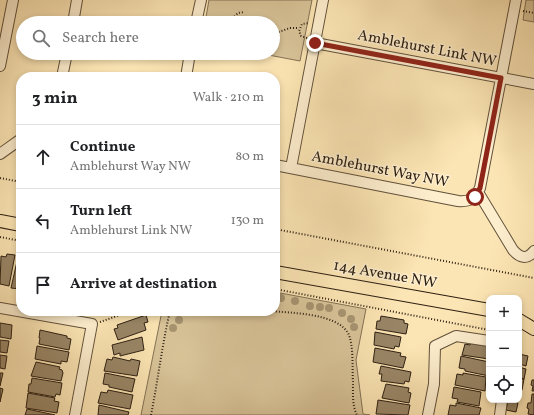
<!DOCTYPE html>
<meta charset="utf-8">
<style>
body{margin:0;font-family:Vollkorn,serif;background:#f2f2f2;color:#202124}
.controls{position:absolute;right:12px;bottom:12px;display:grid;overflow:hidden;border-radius:8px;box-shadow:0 2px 6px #0003}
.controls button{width:36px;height:36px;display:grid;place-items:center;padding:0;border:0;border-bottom:1px solid #e0e0e0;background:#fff;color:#202124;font:20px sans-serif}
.stop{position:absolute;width:12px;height:12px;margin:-9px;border:3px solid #8f2418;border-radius:50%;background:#fff}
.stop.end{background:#8f2418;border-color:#fff;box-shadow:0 1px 4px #0008}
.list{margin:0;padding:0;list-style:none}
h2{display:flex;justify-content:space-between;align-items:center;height:52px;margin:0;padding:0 16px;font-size:17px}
h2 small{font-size:13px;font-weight:400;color:#757577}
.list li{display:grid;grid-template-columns:26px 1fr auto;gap:12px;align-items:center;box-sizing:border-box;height:64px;padding:0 16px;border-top:1px solid #e0e0e0}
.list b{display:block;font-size:15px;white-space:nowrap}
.list p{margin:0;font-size:13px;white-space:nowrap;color:#757577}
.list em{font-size:13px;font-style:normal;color:#757577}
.icon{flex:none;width:22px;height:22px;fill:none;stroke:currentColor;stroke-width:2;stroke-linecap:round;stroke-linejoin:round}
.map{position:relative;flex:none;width:534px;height:415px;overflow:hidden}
.search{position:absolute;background:#fff;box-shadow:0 2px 6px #0003;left:16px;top:16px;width:264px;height:44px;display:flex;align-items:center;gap:10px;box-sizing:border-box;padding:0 14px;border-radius:22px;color:#757577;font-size:15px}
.panel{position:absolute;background:#fff;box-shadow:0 2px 6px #0003;left:16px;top:72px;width:264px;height:244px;border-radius:16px}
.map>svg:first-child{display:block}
</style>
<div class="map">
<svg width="534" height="415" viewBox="0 0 534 415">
<rect width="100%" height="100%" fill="#fce5b4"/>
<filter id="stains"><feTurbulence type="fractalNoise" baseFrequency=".005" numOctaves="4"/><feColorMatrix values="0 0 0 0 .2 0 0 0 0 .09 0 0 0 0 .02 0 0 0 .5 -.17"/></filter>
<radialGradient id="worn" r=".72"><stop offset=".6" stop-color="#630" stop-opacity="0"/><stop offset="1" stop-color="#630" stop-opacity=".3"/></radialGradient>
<!-- green -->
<path fill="#d9c499" stroke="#837256" d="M209,0H312L300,61L258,53H273V23H205Z
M526,0H534V22L523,20Z
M275,292L366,309L356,360L363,414L370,415H141L162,311H275Z"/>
<!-- building -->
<path fill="#998667" stroke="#2d2013" d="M7,254L15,255L9,286L0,284L1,256L6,257Z
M18,257H21V289L11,288Z
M146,315L148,322L144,323L146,330L118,340L114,329L118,328L117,325Z
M381,316L404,320V323L408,324L406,334L376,329L377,321H380Z
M0,323L12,325L11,339L0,337Z
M40,330L67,336V338L71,339L69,350L39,344L40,338H39Z
M375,332L401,337L399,347L395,346L394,349L374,345Z
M142,337L144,350L120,356V353L114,355L112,345Z
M0,340L9,341L7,353L0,352Z
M471,342L489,346V359L462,355L465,344L470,345Z
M37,346L69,352L67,362L61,361V364L35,359Z
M375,348L401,353L400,356L406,357L403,368L373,362Z
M519,354L528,356L526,366L519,364Z
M0,355L7,356L5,369L0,368Z
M461,356L489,362V376L465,371V369L459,368Z
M113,357L130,361L131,359L140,361L137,376L104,371L107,359L112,360Z
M36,362L60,367L59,369L62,370L63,373L61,381L31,376Z
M381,366L411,372L409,382L405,381L404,384L381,381L382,374H379Z
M519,367L526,369L524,379L519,378Z
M0,373H3L0,386Z
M105,373L135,379L132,392L109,387V385L103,384Z
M463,373L486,377L485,391L455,385L457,374L463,375Z
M32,378L62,383L60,395L56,394L55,397L28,392L29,384H31Z
M519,378L524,379L522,390L519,389Z
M532,380H534V391H532L533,386L531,385Z
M386,384L409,388L408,392L411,393L409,403L382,398Z
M454,387L481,392L479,406L457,402L458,399L452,398Z
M0,388L3,389L0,402Z
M108,390L133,395L130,409L98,403L101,392L107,393Z
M28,393L55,398L54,401L59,402L57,413L26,408Z
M532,394H534V415L528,414L529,409L527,408L528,403H531Z
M378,400L410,405L408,415L376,414Z
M508,401L518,403L516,412L506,410Z
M456,403L481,408L479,415H448L450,405L456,406Z
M99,405L129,412L128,415H98Z
M27,409L55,415H25Z"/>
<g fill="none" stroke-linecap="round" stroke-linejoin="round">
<defs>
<path id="minor" d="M73,23L77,0
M196,23L201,0
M315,43L534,84
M0,66L13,0
M62,77L67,53
M186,77L190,53
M0,154L21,139
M275,165L458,201C470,202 474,199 480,188L516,0
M291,168L323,0
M478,192L513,250C520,258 527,260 534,251
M0,308L92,324L75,415
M428,415L434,384L435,346L456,336L489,341
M500,415L502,400"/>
<path id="major" d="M0,221L21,225
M275,272L489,310
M519,320L534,329"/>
</defs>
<!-- minor casing -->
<use href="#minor" stroke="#61513b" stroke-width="12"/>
<!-- major casing -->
<use href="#major" stroke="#2d2013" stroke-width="14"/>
<!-- path -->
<path stroke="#2d2013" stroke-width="2" stroke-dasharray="1 2" stroke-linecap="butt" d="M523,11L534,13
M228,23L238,13L244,12
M273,34L290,28H299
M307,38L301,36L299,31L302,24L309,23
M0,178L21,182
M275,229L534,278
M0,237L21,241
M275,289L489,330
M270,311C291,313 336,313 348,333C354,345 352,369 353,382C353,392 352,406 357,415
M100,322L131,311
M151,415C158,380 162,345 170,311"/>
<!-- minor -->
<use href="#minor" stroke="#fdeece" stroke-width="10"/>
<!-- major -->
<use href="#major" stroke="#fce5b4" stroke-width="12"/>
</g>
<!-- trees -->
<g fill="#a79471">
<circle cx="281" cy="298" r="4"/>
<circle cx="295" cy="301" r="4"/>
<circle cx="310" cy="306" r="4"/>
<circle cx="320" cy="307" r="4"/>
<circle cx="329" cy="308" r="4"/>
<circle cx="342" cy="313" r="4"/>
<circle cx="351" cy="319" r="4"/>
<circle cx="179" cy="320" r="4"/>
<circle cx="354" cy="327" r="4"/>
<circle cx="173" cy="328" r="4"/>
</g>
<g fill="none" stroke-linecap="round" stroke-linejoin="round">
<!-- route -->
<path stroke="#8f2418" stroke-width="5" d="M315,43L501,78L480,188L475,197"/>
</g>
<g text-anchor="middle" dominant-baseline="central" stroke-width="3" stroke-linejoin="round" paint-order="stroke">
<!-- street labels -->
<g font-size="15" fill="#2d2013" stroke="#fdeece">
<text transform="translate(427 49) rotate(11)">Amblehurst Link NW</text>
<text transform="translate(380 170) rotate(11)">Amblehurst Way NW</text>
<text transform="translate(385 275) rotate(10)">144 Avenue NW</text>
</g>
</g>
<rect width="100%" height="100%" filter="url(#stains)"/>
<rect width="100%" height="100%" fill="url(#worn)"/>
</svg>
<div class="controls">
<button>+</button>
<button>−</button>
<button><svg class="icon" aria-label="locate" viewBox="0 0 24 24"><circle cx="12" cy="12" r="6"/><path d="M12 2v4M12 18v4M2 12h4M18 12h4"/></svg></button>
</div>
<div class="stop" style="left:475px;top:197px"></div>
<div class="stop end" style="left:315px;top:43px"></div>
<div class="search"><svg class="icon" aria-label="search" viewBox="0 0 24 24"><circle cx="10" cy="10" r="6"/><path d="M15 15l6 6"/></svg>Search here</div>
<section class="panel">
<h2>3 min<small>Walk · 210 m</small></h2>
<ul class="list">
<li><svg class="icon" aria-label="ahead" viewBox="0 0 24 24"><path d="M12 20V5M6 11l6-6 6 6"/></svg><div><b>Continue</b><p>Amblehurst Way NW</p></div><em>80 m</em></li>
<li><svg class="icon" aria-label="left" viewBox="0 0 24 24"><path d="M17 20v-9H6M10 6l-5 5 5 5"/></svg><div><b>Turn left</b><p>Amblehurst Link NW</p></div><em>130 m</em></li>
<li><svg class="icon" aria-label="arrive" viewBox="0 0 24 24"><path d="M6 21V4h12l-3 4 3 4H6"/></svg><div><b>Arrive at destination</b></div></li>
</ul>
</section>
</div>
